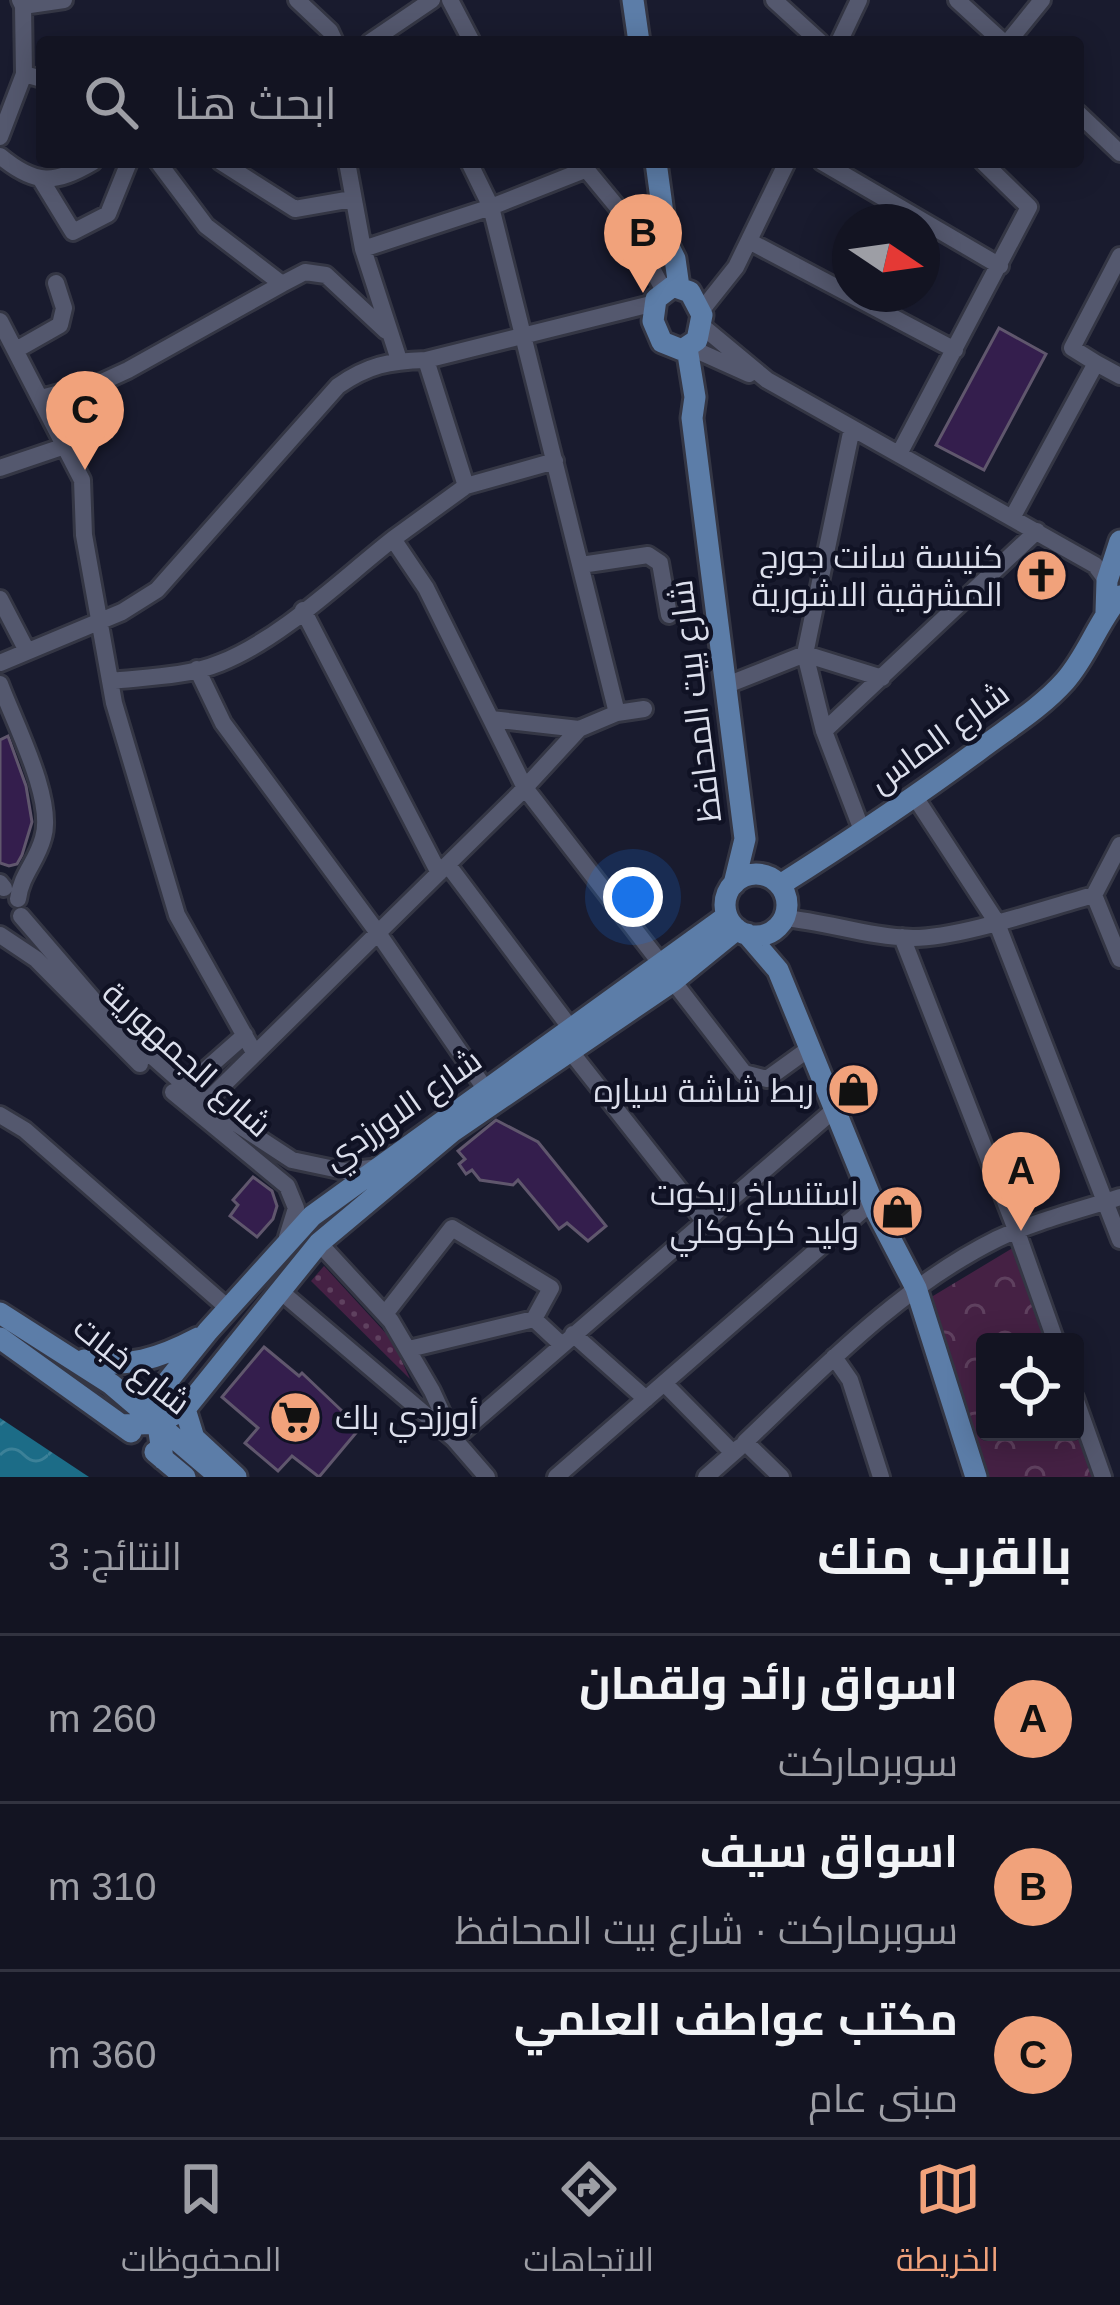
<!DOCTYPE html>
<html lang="ar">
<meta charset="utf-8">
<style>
body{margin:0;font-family:Helvetica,Cairo,sans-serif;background:#1c1d2a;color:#f1f3f6;direction:rtl}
.controls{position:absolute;right:36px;bottom:36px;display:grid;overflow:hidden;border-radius:12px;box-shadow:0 6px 30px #0003}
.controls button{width:108px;height:108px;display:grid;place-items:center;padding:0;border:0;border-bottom:3px solid #323340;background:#131422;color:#f1f3f6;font:60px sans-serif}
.compass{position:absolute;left:832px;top:204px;width:108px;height:108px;border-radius:50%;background:#131422;box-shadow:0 6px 30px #0003;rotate:103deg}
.you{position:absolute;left:633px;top:897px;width:42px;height:42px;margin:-30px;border:9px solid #fff;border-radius:50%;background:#1a73e8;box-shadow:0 0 0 18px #1a73e833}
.badge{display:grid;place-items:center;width:78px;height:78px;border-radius:50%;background:#f1a27b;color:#111;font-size:39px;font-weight:700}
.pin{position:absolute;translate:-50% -99px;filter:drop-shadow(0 3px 6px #0008)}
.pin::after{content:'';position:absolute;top:63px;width:42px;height:36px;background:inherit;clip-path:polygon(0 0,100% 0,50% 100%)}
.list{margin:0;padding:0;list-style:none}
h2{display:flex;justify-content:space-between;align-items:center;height:156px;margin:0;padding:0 48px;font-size:51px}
h2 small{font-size:39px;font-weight:400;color:#9d9ea5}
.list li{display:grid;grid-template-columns:78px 1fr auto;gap:36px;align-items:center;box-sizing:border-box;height:168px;padding:0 48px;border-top:3px solid #323340}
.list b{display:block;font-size:45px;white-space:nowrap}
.list p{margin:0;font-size:39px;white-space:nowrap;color:#9d9ea5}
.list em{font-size:39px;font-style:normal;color:#9d9ea5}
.icon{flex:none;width:66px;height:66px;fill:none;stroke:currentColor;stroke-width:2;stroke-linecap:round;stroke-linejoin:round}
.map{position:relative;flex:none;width:1120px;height:1477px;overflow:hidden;direction:ltr}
.search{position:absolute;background:#131422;box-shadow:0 6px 30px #0003;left:36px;right:36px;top:36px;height:132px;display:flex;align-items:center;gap:30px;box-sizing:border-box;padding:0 42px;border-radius:12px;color:#9d9ea5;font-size:45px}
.sheet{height:660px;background:#131422}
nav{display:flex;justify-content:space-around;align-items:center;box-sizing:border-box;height:168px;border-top:3px solid #323340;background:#131422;font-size:33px;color:#9d9ea5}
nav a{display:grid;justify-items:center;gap:6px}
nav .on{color:#f1a27b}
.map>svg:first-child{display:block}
</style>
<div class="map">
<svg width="1120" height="1477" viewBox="0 0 1120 1477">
<defs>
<pattern id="forest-crowns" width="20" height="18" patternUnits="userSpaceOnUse" patternTransform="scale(3)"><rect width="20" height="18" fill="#452144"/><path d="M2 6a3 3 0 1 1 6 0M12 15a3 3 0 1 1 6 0" fill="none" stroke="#5f415f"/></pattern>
<pattern id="garden-dots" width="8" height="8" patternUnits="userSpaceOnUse" patternTransform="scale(3)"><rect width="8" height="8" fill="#452144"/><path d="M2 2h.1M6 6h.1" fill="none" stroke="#5f415f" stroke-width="1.8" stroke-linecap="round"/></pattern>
<pattern id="water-waves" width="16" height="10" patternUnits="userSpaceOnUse" patternTransform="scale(3)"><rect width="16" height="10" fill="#1c6c87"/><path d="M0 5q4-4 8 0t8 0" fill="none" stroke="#3c8198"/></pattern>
</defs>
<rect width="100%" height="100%" fill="#191b2e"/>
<!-- forest -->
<path fill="url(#forest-crowns)" d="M1016,1246L1048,1342H985V1432H1075V1424L1093,1477H987L928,1299Z"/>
<!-- garden -->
<path fill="url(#garden-dots)" d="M324,1266L393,1341L410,1379L311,1281Z"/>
<!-- water -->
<path fill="url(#water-waves)" d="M0,1418L89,1477H0Z"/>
<!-- building -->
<path fill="#341e4d" stroke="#60576d" stroke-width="3" d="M999,328L1046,354L984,470L936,445Z
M8,736L26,786L32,822L22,855L17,864L9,866L0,863V740Z
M496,1120L538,1142L606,1226L588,1241L567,1223L559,1229L518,1180L513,1185L480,1180L472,1170L466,1174L459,1164L465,1159L458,1151Z
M253,1177L272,1191L277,1206L273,1219L257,1237L230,1216L238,1205L233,1200Z
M264,1347L299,1376L302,1373L360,1428L319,1477L292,1456L278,1471L245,1443L258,1428L222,1397Z"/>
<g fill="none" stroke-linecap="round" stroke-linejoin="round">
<defs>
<path id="minor" d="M297,0L330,31L335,42
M450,0L472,42
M774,0L820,42
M957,0L1003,42
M23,6L64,0
M370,42L432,0
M839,42L859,0
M1008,42L1042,0
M24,74L42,79
M1078,113L1120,153
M0,137L24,74L23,6L20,0
M0,156C36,186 55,184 93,162
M158,162L206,226L282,284L305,272L326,275L386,331
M221,162L295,209L352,199
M347,162L363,249
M469,162L491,207L617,713
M822,162L1000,266
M581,163L623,214L664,291
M40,178L73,232L108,214L129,162
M749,241L955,350
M701,311L736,267L787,162
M0,321L82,480L84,535L114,703L177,915L255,1054
M702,326L767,380L1095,565L1107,581
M689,347L749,374
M16,350L60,325L64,308L56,283
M399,360L363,249L491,207L587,169
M1096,363L1072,348L1120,256
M41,398L102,382L128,370L282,284
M852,428L805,654L824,731L863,833
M899,454L1029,207L983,162
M0,468L65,446
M466,486L426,360L655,303
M1012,518L1096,363L1120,376
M393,539L466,486L555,461
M581,565L648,555L660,563L669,615
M0,599L26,649
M303,610L439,873
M0,663L122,612L157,590L338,386C368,365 389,361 426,360
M197,669L223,723L378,933L486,1090
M110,681C146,677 186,677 220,663C281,639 342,579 393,539L426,588L525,788L662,965
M0,684C14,722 55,800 43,838C37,861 21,875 18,899
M727,685L805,654L882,678
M491,719L579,729
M824,731L1037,531
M915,797L996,921L1120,1240
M448,865L572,1030
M0,883L4,888
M1094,895L1120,959
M21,916L108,1017L205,1103L292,1160L344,1171L380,1167
M784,918C828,922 869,937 913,938C960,938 1046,908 1094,895L1120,845
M0,935L36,959L140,1064
M902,937L1017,1232L1056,1342
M673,981L744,1073L767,1079L810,1048
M571,1052L705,1222
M185,1088L245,1035
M173,1092L287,1186L296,1208L287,1237
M205,1103L519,794L579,729L617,713L644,709
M0,1115L25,1130L228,1308
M319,1243L391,1321L432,1391L454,1439L487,1477
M279,1290L454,1439L835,1109
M385,1314L452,1228L551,1288L534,1319L409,1349
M534,1319L562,1345
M573,1334L646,1399
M834,1357L850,1380L881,1477
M664,1383L733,1453
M1075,1398L1103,1477
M556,1477L872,1202
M706,1477L740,1447
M781,1477L745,1442C823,1368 900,1287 997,1239C1035,1221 1080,1210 1120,1197"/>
<path id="major" d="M633,0L639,42
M656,162L667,243L675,259L679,287
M673,286L690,292L702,315L697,340L682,350L662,342L653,321L656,299Z
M687,348L695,397L692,418L745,839L734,884
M1106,612L1107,581L1120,541
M725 905a31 31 0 1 1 62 0a31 31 0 1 1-62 0Z
M780,885C848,842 914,798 979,750C1008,728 1041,708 1065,681C1088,655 1098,621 1120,596
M747,934L778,970L877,1213L916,1288L976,1477
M0,1313L111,1384L220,1477
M0,1338L131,1432
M84,1360C127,1369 160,1358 198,1338
M185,1409L194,1438L236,1477
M122,1425L157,1423L185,1409L319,1243L453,1131L673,981L737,929
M155,1452L185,1477
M163,1459L154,1398L208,1331L312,1216L727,916"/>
</defs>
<!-- minor casing -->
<use href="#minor" stroke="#343644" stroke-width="22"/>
<!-- major casing -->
<use href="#major" stroke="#343644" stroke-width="27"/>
<!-- minor -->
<use href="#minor" stroke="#54586e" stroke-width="16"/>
<!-- major -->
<use href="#major" stroke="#5c7da8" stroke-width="21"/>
</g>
<!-- icons -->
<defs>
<symbol id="church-disc" viewBox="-11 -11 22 22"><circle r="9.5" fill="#f1a27b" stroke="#101224"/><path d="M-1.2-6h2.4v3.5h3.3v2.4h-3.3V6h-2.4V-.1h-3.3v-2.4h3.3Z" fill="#111"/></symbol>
<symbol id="shop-disc" viewBox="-11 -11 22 22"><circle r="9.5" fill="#f1a27b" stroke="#101224"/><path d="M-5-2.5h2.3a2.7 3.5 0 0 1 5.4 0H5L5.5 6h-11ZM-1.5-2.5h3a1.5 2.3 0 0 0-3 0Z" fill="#111"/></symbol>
<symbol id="supermarket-disc" viewBox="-11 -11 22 22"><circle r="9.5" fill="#f1a27b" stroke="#101224"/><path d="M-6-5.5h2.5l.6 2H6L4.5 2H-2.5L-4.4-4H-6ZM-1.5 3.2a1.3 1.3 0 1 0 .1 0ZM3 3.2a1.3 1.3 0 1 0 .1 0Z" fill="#111"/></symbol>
</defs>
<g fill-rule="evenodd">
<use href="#church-disc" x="1012" y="546" width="59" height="59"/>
<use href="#shop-disc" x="824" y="1060" width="59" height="59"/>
<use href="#shop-disc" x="868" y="1182" width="59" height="59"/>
<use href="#supermarket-disc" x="266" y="1388" width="59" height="59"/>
</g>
<g text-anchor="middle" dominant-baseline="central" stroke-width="9" stroke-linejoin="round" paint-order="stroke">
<!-- poi labels -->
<g font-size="33" fill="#dcdfec" stroke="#101224" text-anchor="end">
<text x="1003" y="556">كنيسة سانت جورج<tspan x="1003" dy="38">المشرقية الاشورية</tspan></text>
<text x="814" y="1090">ربط شاشة سياره</text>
<text x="859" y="1193">استنساخ ريكوت<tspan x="859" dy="38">وليد كركوكلي</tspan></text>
<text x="335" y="1417" text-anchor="start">أورزدي باك</text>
</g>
<!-- street labels -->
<g font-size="33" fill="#dcdfec" stroke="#101224">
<text transform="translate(695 701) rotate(-97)">شارع بيت المحافظ</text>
<text transform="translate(939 737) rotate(-36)">شارع الماس</text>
<text transform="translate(187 1059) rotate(42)">شارع الجمهورية</text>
<text transform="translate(402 1109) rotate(-35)">شارع الاورزدي</text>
<text transform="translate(132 1365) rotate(38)">شارع خبات</text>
</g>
</g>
</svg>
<div class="controls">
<button><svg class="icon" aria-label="locate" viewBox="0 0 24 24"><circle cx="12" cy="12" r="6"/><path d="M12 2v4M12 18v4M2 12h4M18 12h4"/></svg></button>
</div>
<svg class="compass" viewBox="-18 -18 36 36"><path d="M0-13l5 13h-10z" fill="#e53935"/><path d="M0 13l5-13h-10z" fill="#9d9ea5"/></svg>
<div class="you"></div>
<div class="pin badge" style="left:1021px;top:1231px">A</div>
<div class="pin badge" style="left:643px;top:293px">B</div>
<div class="pin badge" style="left:85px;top:470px">C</div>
<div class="search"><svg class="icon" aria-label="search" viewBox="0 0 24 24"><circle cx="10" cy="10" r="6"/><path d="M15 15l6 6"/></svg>ابحث هنا</div>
</div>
<section class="sheet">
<h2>بالقرب منك<small>النتائج: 3</small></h2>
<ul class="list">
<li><span class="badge">A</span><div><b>اسواق رائد ولقمان</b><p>سوبرماركت</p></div><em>260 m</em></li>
<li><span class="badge">B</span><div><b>اسواق سيف</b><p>سوبرماركت · شارع بيت المحافظ</p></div><em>310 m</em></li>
<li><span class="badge">C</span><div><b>مكتب عواطف العلمي</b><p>مبنى عام</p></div><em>360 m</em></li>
</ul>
</section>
<nav>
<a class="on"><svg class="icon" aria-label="map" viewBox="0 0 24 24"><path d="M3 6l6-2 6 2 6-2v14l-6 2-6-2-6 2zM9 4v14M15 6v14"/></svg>الخريطة</a>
<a><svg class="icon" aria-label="directions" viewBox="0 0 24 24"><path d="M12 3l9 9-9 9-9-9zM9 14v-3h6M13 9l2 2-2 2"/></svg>الاتجاهات</a>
<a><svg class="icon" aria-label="saved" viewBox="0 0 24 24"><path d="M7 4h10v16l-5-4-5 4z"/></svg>المحفوظات</a>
</nav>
